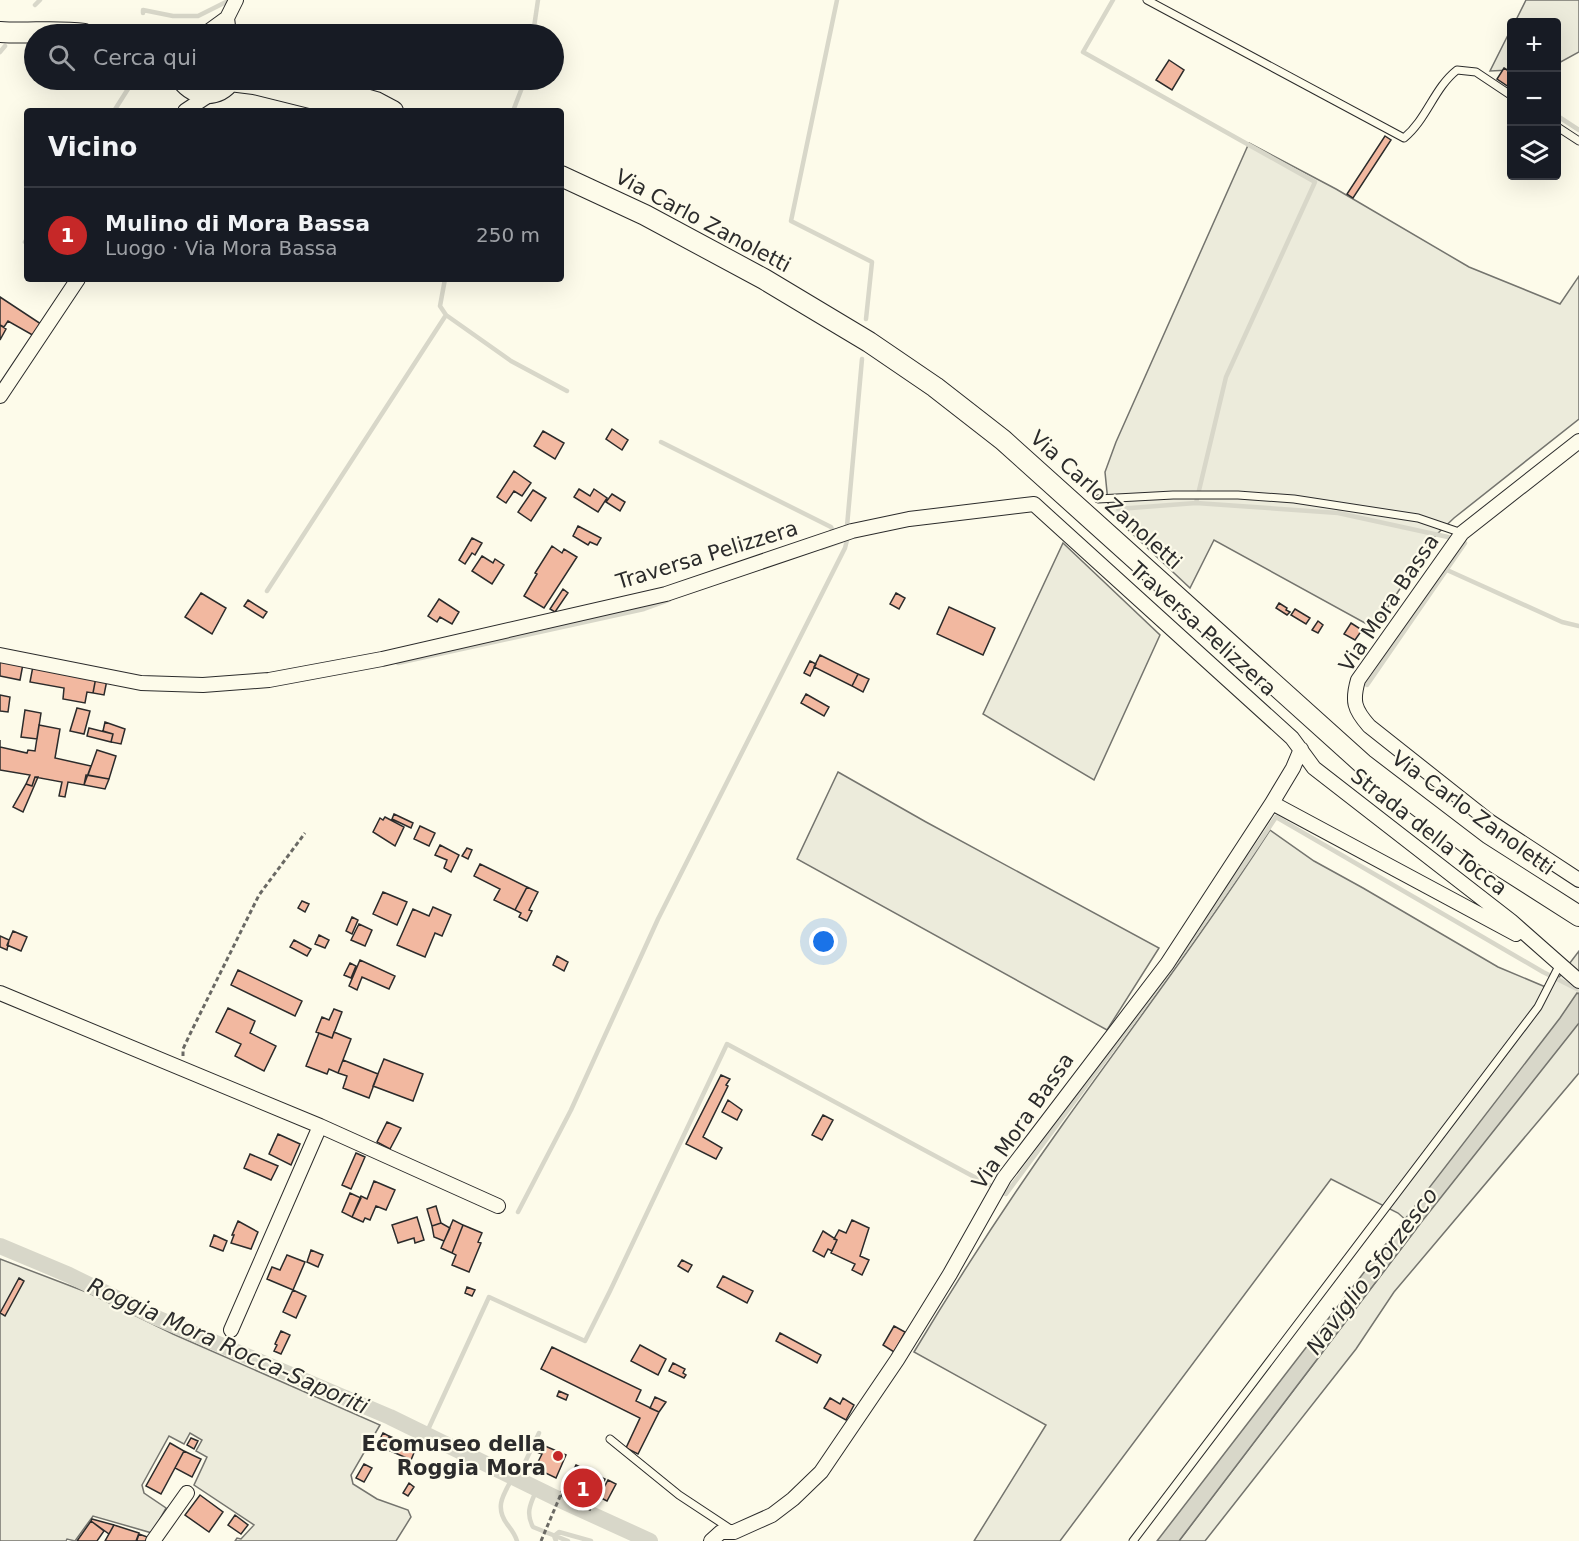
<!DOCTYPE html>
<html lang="it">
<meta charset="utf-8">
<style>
body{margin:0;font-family:"DejaVu Sans",sans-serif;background:#242831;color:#f1f3f6}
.controls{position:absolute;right:18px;top:18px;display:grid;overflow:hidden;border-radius:6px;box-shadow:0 6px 24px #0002}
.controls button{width:54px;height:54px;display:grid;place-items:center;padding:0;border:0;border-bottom:2px solid #363941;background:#171b24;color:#f1f3f6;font:30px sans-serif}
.you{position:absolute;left:824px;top:942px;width:21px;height:21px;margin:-15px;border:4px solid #fff;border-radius:50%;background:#1a73e8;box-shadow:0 0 0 9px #1a73e833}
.badge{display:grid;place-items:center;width:39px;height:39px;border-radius:50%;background:#c62828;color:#fff;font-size:20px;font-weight:700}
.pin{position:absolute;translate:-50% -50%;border:3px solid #fff;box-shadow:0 2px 6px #0006}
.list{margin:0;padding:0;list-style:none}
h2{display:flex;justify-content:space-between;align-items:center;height:78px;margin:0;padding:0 24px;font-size:26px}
h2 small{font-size:20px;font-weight:400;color:#9ea1a6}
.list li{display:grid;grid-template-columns:39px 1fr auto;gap:18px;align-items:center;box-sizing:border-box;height:96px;padding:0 24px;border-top:2px solid #363941}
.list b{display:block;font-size:22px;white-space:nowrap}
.list p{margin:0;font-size:20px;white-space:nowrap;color:#9ea1a6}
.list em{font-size:20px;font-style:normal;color:#9ea1a6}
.icon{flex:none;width:33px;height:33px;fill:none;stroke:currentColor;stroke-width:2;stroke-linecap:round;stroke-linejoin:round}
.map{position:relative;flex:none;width:1579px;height:1541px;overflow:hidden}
.search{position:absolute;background:#171b24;box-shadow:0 6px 24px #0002;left:24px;top:24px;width:540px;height:66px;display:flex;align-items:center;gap:15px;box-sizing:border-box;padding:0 21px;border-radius:33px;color:#9ea1a6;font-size:22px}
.panel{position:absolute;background:#171b24;box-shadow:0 6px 24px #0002;left:24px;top:108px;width:540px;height:174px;border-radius:6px}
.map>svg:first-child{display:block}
</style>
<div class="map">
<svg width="1579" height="1541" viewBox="0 0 1579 1541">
<rect width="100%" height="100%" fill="#fdfbea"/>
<!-- green -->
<path fill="#ecebdb" stroke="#74746e" stroke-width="1.5" d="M1526,0H1579V52L1557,64L1556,22H1515Z
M1511,29V70L1490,71Z
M1249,143L1336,189L1469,267L1560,304L1579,276V419L1454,518L1435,536L1374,628L1214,540L1190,588L1109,512L1105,472L1116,442Z
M1063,543L1160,635L1094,780L983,714Z
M838,772L926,822L1159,948L1107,1030L797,859Z
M1270,830L1314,861L1363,888L1498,967L1548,988L1560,976L1579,951V1073L1394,1292L1356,1349L1205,1541H1179L1416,1229L1398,1213L1331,1179L1060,1541H974L1046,1425L914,1352C961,1274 1010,1198 1063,1124C1133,1026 1205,931 1270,830Z
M0,1259L89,1293L173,1334L380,1425L351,1475L353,1484L377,1499L408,1510L411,1517L396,1541H235L237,1538L241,1539L254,1525L194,1485L207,1457L196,1451L202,1440L190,1433L184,1444L169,1436L142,1485L144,1493L166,1508L152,1533L93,1516L75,1541L67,1539L66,1541H0Z"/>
<!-- water -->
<path fill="#d8d7c9" stroke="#74746e" stroke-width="1.5" d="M1577,993L1579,994V1023L1423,1220L1179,1541H1157L1560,1018Z"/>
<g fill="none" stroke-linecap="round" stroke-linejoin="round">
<!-- stream -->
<path stroke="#d8d7c9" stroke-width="4.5" d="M837,0L791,221L872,262L866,319
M1113,0L1083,52L1315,182L1226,377L1196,503
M35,5L40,0
M143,13V10L173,16H198L228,1
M533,34L538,0
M0,52L5,46
M114,111L133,81
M513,111L525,80
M1556,115L1579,130
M25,242L27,239
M445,279L440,306L446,315L511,361L567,391
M661,442L831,527L833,531
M1118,509L1196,503L1338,513L1448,537L1465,543L1367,685
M847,526L862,359
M822,548L842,541
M1447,570L1562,622L1579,626
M267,591L446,315
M398,663L644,609L669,600
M518,1212L571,1110L658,919L845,548L848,536
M426,1434L489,1297L585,1341L610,1291L727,1044L1006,1194C1098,1069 1191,946 1276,817L1543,972L1579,990
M513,1477C504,1494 494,1506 507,1524C511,1529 515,1534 517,1541
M517,1479L539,1433
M537,1489C531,1503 525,1512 533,1527L568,1541
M556,1541L554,1536L559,1532L591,1541"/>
<!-- canal -->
<path stroke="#d8d7c9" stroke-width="16" d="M0,1246L69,1275L157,1318L390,1417L560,1500L650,1541"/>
</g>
<!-- building -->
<path fill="#f2b8a0" stroke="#2b2b2b" stroke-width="1.5" d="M1169,60L1184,70L1172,90L1156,80Z
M1504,68L1512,73V89L1497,79Z
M1385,136L1391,140L1353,198L1347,194Z
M0,297L44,326L36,337L8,321L4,327L0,325Z
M0,325L6,329L0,340Z
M612,429L628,440L622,450L606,439Z
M543,431L564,443L555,459L534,446Z
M514,471L531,483L522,496L514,491L506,503L497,497Z
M579,489L590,496L594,489L607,498L598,512L574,497Z
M533,490L546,498L531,521L518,512Z
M612,494L625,502L620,511L606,502Z
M578,526L601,538L597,545L590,542L588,545L573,536Z
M472,538L482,543L475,555L472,553L465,564L459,560Z
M552,546L562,553L564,549L577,557L544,608L524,596L537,574L535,573Z
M482,556L493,563L495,559L504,565L492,584L472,571Z
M563,589L568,593L555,612L550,609Z
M201,593L226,608L212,634L185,617Z
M896,593L905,598L899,609L890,604Z
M439,599L459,612L452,624L440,617L437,622L428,616Z
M248,600L267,612L263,618L244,606Z
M1279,603L1287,608L1286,610L1290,612L1287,615L1276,608Z
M949,607L995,628L983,655L937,634Z
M1295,609L1310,618L1306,624L1291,615Z
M1318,621L1323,625L1318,633L1312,630Z
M1351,623L1362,630L1355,640L1344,634Z
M820,655L858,674L852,686L814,667Z
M0,660L23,664L20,680L0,676Z
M810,661L816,664L810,676L804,673Z
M33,666L96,677L93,693L87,692L85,703L63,699L64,688L30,682Z
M858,674L869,679L863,692L852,686Z
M96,677L107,680L104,695L93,693Z
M806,694L829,707L824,716L801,703Z
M0,695L10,697L8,712L0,711Z
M77,708L90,711L84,734L70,731Z
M25,710L41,713L37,739L21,737Z
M105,722L125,729L121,744L111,742L113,734L103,731Z
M39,725L60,729L55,758L91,766L84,785L68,782L65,797L59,796L62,782L35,777L32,786L26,784L30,775L0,770V740V747L27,753L28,750L35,751Z
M89,728L113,734L111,742L87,736Z
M97,750L116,756L109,779L88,775Z
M86,775L109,779L105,789L84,785Z
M35,777H38L23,812L13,807L26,784L32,786Z
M394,814L413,823L411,828L392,819Z
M385,817L404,827L395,846L373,832L380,818L383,820Z
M420,826L435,833L429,846L414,839Z
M440,845L459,855L451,872L444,868L447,860L435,855Z
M467,848L472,850L468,859L462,856Z
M480,864L527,887L515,910L494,900L500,889L474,876Z
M527,887L538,892L529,910L532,911L527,921L519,917L521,913L515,910Z
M383,892L407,902L397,925L373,914Z
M302,901L309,904L305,912L298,908Z
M433,907L451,915L442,936L435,933L425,957L397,945L413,909L429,916Z
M352,917L358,920L352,934L346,931Z
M359,924L372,930L365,946L351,940Z
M13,931L27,937L21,951L7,945Z
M319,935L329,940L325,948L315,944Z
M0,936L9,940L7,950L0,947Z
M294,940L311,949L307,956L290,947Z
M557,956L568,962L564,971L553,965Z
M360,960L395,976L389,989L362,977L357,990L349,986Z
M350,963L356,966L351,978L344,975Z
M238,970L302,1001L295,1016L231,985Z
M228,1008L255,1021L250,1033L276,1046L264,1071L235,1056L241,1044L216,1032Z
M334,1009L342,1012L332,1038L316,1032L322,1017L329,1020Z
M334,1032L351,1039L338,1073L329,1069L327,1074L306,1066L319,1033L332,1038Z
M384,1059L423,1074L413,1101L373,1086Z
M343,1060L378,1074L369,1098L343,1088L347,1076L338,1073Z
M721,1075L730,1079L726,1085L728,1086L703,1137L722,1148L716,1159L686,1144Z
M728,1100L742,1110L737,1120L722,1112Z
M823,1115L833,1120L822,1140L812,1135Z
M387,1122L401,1128L390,1149L377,1142Z
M278,1134L300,1144L291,1165L269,1154Z
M356,1153L365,1157L351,1189L342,1185Z
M250,1154L278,1166L271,1180L244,1168Z
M374,1181L395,1190L386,1210L376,1206L370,1220L365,1218L363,1222L352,1217L361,1196L367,1199Z
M350,1193L361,1198L352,1217L342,1212Z
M436,1206L441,1223L432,1226L427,1209Z
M417,1217L424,1240L415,1243L414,1238L398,1243L392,1225Z
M453,1220L463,1225L452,1253L441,1248Z
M852,1220L869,1228L860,1256L869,1260L862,1275L852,1270L855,1264L831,1253L837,1240L834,1239L839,1230L846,1233Z
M238,1221L258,1232L251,1249L231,1243L234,1235H232Z
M441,1223L450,1228L444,1241L434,1237L432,1226Z
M463,1225L482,1233L478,1242L481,1243L469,1272L452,1265L456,1255L452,1253Z
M823,1231L837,1240L832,1251L828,1249L824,1257L813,1251Z
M214,1235L227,1241L223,1251L210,1246Z
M311,1250L323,1255L318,1267L307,1262Z
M287,1255L305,1262L293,1290L267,1279L272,1267L280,1270Z
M682,1260L692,1265L688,1272L678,1266Z
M723,1276L753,1291L747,1303L717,1287Z
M19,1278L24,1281L5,1316L0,1313Z
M467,1287L475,1290L472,1296L465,1293Z
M293,1290L306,1296L296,1318L283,1312Z
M894,1326L905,1332L894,1352L883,1345Z
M281,1331L290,1335L281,1354L274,1351L277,1345L275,1344Z
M780,1333L821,1355L817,1363L776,1341Z
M640,1345L666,1359L658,1375L631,1361Z
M552,1347L641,1390L636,1401L659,1412L638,1454L626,1448L640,1418L541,1369Z
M673,1363L685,1369L683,1373L686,1375L684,1378L669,1371Z
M559,1391L568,1395L566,1400L557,1396Z
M655,1397L666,1402L659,1412L650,1408Z
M830,1398L840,1404L843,1398L854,1405L846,1420L824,1408Z
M383,1433L389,1436L384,1448L377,1445Z
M389,1436L416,1448L411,1460L384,1448Z
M191,1438L198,1441L194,1449L187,1445Z
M170,1443L184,1451L161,1494L146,1486Z
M540,1446L544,1448L545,1446L566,1455L556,1478L535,1468L542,1454L537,1452Z
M184,1451L201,1459L192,1477L175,1468Z
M364,1464L372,1468L364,1482L356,1478Z
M576,1465L605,1479L590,1510L561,1496Z
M608,1480L616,1484L607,1501L599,1497Z
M409,1483L414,1487L408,1496L403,1493Z
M200,1495L223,1512L209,1532L185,1515Z
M235,1515L248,1525L241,1534L228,1525Z
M92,1519L114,1525L109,1534L91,1521Z
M91,1521L104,1531L97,1541H77Z
M114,1525L139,1533L136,1541H105Z
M139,1534L150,1538L147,1541H138L137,1540Z"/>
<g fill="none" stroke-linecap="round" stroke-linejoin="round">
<defs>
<path id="lane" d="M1147,0L1404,138C1427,119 1434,88 1457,70L1476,72L1512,96
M1556,126L1579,141
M1098,499L1173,495H1238L1294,499L1418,518L1462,533
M610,1439L679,1495L732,1530
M1133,1541L1538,1007L1559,966"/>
<path id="street" d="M205,34L227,18
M229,34L227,18L236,0
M185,111L212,93
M0,396L78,279
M1579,441L1462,533L1358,680C1352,701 1354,709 1369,726L1489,821L1579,880
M0,655L141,683L203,685L269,680L382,659L666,594L852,531L909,519L1034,504L1292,738L1314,768L1511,921L1579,981
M1272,803L1516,934
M0,993L320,1126L498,1206
M231,1330L320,1126
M153,1541L187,1493
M711,1541L721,1532H734L772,1515L793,1499L821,1472L897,1360L950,1274L1004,1178L1167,964L1272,803L1293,768L1301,749"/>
<path id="secondary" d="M0,32C28,34 57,30 84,34
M182,80C195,97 218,98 231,80
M300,80L376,102L393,111
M230,81L254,84L363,111
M561,176L645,215L764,279L869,342L935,387L1003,440L1363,764L1477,851L1579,916"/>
</defs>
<!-- lane casing -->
<use href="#lane" stroke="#2b2b2b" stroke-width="9"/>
<!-- street casing -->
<use href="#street" stroke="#2b2b2b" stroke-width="16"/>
<!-- secondary casing -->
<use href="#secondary" stroke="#2b2b2b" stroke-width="22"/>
<!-- path -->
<path stroke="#6a6964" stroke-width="3" stroke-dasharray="4.5 3" stroke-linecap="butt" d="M183,1056V1049L191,1032L259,895L305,833
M541,1541L564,1487"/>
<!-- lane -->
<use href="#lane" stroke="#fdfbea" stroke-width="7"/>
<!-- street -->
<use href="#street" stroke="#fdfbea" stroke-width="14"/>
<!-- secondary -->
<use href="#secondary" stroke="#fdfbea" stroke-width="20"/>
</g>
<!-- markers -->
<circle fill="#c62828" stroke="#fdfbea" stroke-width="2" cx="558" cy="1456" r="6"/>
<g text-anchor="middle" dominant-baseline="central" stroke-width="4.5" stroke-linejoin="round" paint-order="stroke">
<!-- street labels -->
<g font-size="21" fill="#2b2b2b" stroke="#fdfbea">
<text transform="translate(703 221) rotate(28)">Via Carlo Zanoletti</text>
<text transform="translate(1106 500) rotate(42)">Via Carlo Zanoletti</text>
<text transform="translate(707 555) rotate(-17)">Traversa Pelizzera</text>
<text transform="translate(1389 603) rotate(-56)">Via Mora Bassa</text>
<text transform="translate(1203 629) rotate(42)">Traversa Pelizzera</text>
<text transform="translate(1473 813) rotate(36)">Via Carlo Zanoletti</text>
<text transform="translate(1429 832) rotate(38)">Strada della Tocca</text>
<text transform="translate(1023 1121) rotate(-55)">Via Mora Bassa</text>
</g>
<!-- poi labels -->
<g font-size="21" font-weight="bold" fill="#2b2b2b" stroke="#fdfbea" text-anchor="end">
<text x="546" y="1444">Ecomuseo della<tspan x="546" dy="24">Roggia Mora</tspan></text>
</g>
<!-- water labels -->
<g font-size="22" font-style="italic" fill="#2b2b2b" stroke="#fdfbea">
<text transform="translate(1372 1271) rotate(-53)">Naviglio Sforzesco</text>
<text transform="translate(228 1346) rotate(24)">Roggia Mora Rocca-Saporiti</text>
</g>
</g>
</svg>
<div class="controls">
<button>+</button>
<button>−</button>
<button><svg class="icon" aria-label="layers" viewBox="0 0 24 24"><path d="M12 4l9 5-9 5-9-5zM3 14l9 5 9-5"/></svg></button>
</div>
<div class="you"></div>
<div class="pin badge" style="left:583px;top:1488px">1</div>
<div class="search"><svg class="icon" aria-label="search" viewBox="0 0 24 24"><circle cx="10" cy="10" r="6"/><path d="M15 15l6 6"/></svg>Cerca qui</div>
<section class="panel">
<h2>Vicino<small></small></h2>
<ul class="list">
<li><span class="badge">1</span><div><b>Mulino di Mora Bassa</b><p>Luogo · Via Mora Bassa</p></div><em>250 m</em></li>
</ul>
</section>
</div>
